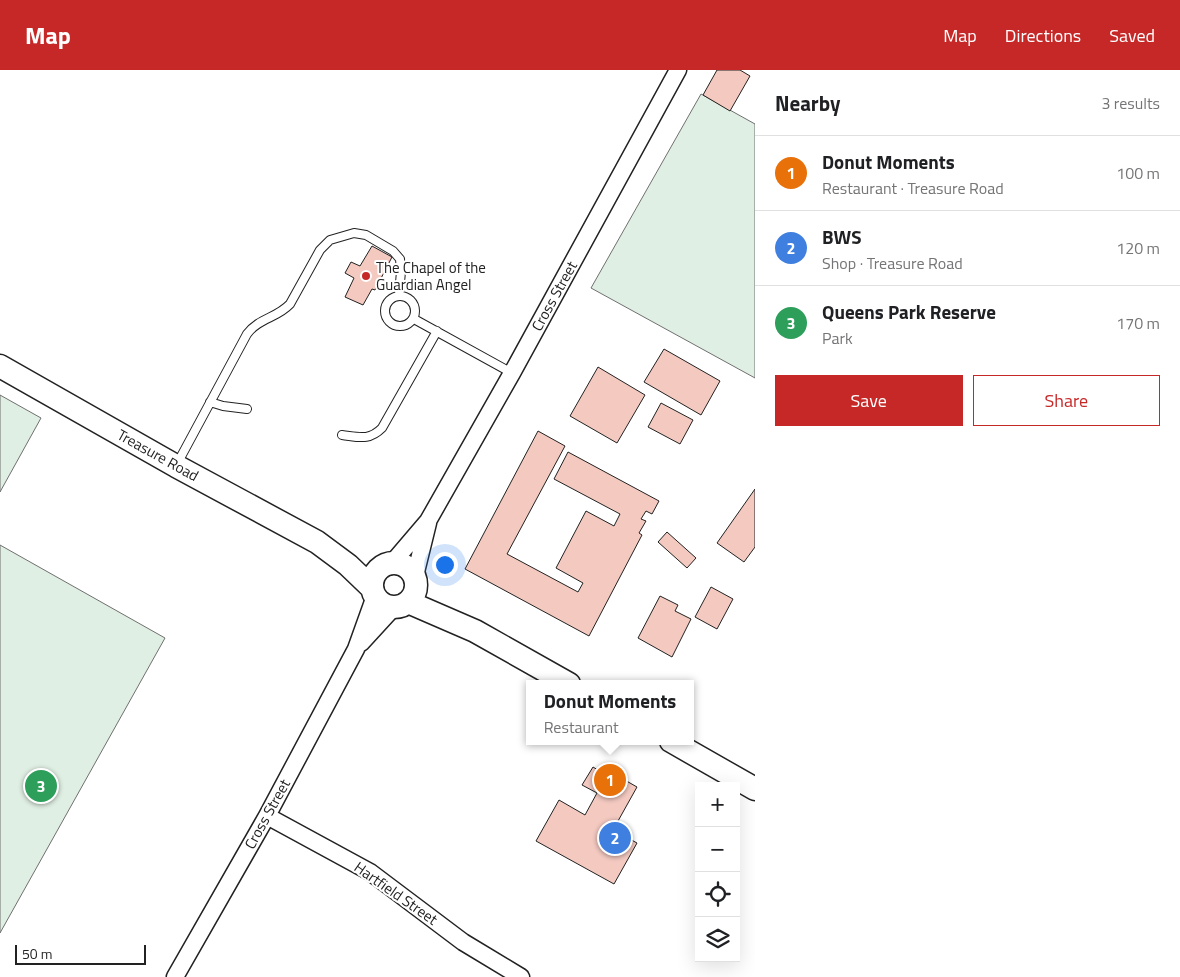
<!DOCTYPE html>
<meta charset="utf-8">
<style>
body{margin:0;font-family:"Titillium Web",sans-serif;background:#f6f6f6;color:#202124}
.controls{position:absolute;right:15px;bottom:15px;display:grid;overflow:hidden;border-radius:0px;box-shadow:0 5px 20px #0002}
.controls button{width:45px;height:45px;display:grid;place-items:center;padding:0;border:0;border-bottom:1px solid #e0e0e0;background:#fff;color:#202124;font:25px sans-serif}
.scale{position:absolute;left:15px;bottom:12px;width:131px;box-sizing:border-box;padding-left:5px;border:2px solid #222;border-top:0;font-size:14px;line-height:18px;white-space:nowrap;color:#222;-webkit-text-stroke:4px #fff;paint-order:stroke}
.you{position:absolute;left:444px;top:494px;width:18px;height:18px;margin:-12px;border:4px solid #fff;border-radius:50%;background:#1a73e8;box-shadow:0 0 0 8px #1a73e833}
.badge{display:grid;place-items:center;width:32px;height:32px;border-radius:50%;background:#c62828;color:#fff;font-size:16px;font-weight:700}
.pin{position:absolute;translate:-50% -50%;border:2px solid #fff;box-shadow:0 1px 5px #0006}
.popup{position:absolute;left:526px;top:610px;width:168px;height:65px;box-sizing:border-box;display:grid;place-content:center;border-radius:0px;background:#fff;filter:drop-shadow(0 1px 4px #0005);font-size:16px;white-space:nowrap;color:#757577}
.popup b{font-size:19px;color:#202124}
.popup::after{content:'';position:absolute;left:50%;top:100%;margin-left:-10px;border:10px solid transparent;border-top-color:#fff}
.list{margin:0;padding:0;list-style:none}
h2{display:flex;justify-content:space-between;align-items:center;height:65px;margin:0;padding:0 20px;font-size:21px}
h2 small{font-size:16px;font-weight:400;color:#757577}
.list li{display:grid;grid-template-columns:32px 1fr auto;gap:15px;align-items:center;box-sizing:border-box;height:75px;padding:0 20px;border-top:1px solid #e0e0e0}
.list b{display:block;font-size:19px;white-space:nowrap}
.list p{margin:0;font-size:16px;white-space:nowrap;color:#757577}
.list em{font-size:16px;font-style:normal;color:#757577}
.actions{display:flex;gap:10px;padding:15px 20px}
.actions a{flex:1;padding:11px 0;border:1px solid #c62828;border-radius:0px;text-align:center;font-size:18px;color:#c62828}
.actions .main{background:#c62828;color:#fff}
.icon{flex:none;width:28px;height:28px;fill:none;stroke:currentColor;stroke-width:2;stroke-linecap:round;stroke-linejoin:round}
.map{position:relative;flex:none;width:755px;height:907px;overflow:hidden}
header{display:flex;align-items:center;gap:30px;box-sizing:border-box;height:70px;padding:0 25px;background:#c62828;color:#fff}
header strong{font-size:24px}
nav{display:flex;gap:28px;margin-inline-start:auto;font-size:18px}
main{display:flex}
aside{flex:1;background:#fff}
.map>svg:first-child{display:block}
</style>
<header>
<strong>Map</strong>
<nav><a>Map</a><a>Directions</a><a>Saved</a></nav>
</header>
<main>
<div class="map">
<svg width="755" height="907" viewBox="0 0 755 907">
<rect width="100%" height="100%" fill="#fff"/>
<!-- green -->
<path fill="#e0efe3" stroke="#6f6f6f" d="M701,24L755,54V308L591,218Z
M0,325L41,348L0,422Z
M0,475L165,568L0,863Z"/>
<!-- building -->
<path fill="#f3c9c0" stroke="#222" d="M717,0H740L750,6L730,41L703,25Z
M372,176L392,187L375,220L372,219L363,235L345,227L354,208L345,203L351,192L360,196Z
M664,279L720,311L701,345L644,312Z
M598,297L645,325L617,373L570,346Z
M661,333L693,350L680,374L648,357Z
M538,361L565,376L507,484L578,522L583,513L556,498L586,441L614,456L620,444L554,409L568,382L659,431L652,444L646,441L641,449L646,451L639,463L642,465L589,566L465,499Z
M755,419V477L744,492L717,473Z
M667,462L696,488L687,498L658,472Z
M711,517L733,529L717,559L695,547Z
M660,526L678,535L675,541L691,549L672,587L638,568Z
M593,697L606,705L609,701L637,717L613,760L637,773L614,814L536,771L559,730L585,745L597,723L582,715Z"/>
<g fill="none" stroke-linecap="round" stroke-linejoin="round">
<defs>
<path id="lane" d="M385 241a15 15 0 1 1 30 0a15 15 0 1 1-30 0Z
M414,249L512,303
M210,332L223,336L247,339
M342,365C359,367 369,371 382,358L437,261
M177,394L247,264C259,248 277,248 290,234L320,180L330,170L354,163L366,165L393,181L400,189L401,201L399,225"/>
<path id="street" d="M393,492L428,451L512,303L678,0
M415,506L428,453
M361,573L394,537
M267,746L370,802L463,872L521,907
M175,907L267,746L356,579L375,526"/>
<path id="secondary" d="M0,296L176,396L317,472L348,495L372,518
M372 515a22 22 0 1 1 44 0a22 22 0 1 1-44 0Z
M408,532L475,561L569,614
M671,671L755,719"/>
</defs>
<!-- lane casing -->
<use href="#lane" stroke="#222" stroke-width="10"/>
<!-- street casing -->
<use href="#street" stroke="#222" stroke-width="19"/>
<!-- secondary casing -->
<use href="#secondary" stroke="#222" stroke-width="25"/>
<!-- lane -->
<use href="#lane" stroke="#fff" stroke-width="8"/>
<!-- street -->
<use href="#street" stroke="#fff" stroke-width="16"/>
<!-- secondary -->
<use href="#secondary" stroke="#fff" stroke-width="22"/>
</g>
<!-- markers -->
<circle fill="#c62828" stroke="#fff" stroke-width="2" cx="366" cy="206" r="5"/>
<g text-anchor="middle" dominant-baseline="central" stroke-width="4" stroke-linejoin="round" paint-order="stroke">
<!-- poi labels -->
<g font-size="15" fill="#222" stroke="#fff" text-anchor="start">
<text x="376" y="197">The Chapel of the<tspan x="376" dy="17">Guardian Angel</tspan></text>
</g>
<!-- street labels -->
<g font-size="15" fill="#222" stroke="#fff">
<text transform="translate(554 226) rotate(-61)">Cross Street</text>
<text transform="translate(158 385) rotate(29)">Treasure Road</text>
<text transform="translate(267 744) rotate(-61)">Cross Street</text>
<text transform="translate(396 823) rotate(35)">Hartfield Street</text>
</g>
</g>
</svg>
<div class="controls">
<button>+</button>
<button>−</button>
<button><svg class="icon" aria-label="locate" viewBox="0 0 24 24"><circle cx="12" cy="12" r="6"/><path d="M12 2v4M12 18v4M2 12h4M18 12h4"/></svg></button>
<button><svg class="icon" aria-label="layers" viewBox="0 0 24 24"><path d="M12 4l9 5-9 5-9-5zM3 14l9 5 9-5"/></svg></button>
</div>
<div class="scale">50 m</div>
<div class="you"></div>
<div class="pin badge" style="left:610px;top:710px;background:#e8710a">1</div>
<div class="popup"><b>Donut Moments</b>Restaurant</div>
<div class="pin badge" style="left:615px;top:768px;background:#3f7fe0">2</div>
<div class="pin badge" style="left:41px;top:716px;background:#2e9e5b">3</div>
</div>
<aside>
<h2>Nearby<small>3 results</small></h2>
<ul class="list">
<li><span class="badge" style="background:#e8710a">1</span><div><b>Donut Moments</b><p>Restaurant · Treasure Road</p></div><em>100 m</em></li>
<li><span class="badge" style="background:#3f7fe0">2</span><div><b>BWS</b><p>Shop · Treasure Road</p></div><em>120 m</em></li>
<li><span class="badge" style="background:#2e9e5b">3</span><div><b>Queens Park Reserve</b><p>Park</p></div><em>170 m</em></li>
</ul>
<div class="actions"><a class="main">Save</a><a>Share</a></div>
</aside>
</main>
